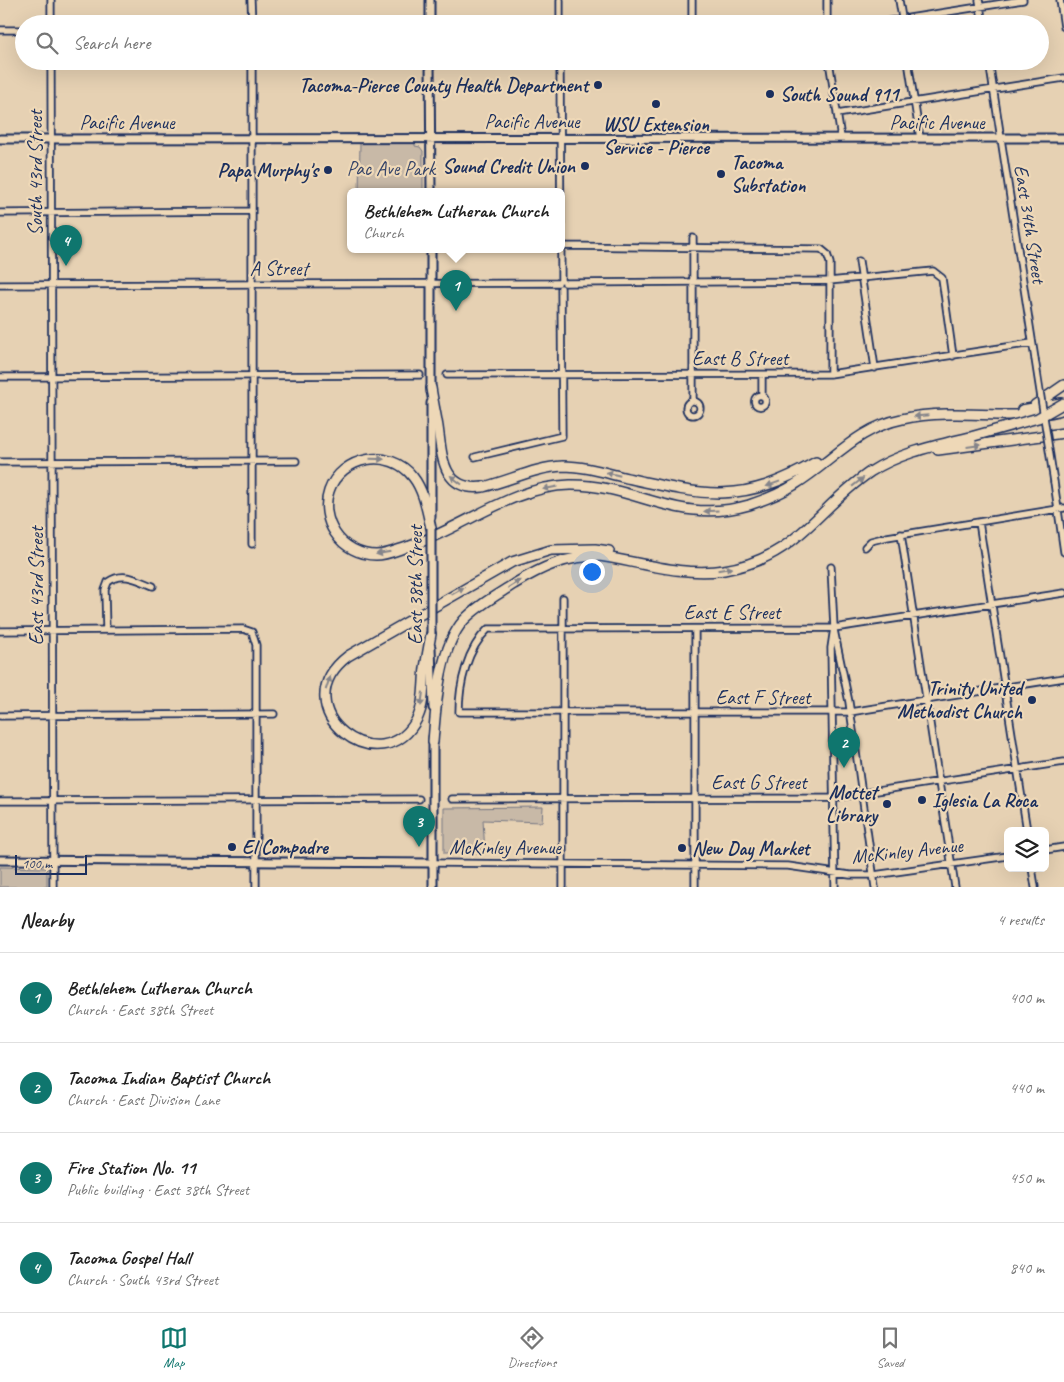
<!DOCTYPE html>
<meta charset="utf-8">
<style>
body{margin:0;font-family:Caveat,sans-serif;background:#f2f2f2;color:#222}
.controls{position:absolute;right:15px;bottom:15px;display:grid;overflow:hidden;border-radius:8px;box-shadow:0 5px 20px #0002}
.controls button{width:45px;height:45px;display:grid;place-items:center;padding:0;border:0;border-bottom:1px solid #e0e0e0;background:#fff;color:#222;font:25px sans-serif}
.scale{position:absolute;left:15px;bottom:12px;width:72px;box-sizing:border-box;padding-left:5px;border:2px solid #1b2f5e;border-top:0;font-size:14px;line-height:18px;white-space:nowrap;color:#1b2f5e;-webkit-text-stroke:4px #eed8b7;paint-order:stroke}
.you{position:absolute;left:591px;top:571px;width:18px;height:18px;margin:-12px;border:4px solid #fff;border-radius:50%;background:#1a73e8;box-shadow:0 0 0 8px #1a73e833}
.badge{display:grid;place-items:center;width:32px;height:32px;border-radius:50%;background:#0f766e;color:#fff;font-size:16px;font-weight:700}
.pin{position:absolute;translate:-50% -41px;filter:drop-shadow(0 1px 2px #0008)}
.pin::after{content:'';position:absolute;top:26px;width:18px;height:15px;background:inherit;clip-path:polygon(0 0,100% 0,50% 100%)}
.popup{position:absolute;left:347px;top:188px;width:218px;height:65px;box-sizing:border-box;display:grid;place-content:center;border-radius:8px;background:#fff;filter:drop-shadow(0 1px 4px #0005);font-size:16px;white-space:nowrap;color:#767676}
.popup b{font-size:19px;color:#222}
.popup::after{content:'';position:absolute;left:50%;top:100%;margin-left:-10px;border:10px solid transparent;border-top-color:#fff}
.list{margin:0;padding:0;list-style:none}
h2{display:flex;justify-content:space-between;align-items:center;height:65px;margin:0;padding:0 20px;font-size:21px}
h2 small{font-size:16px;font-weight:400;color:#767676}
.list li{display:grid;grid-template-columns:32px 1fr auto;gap:15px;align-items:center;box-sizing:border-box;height:90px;padding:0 20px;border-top:1px solid #e0e0e0}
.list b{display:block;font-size:19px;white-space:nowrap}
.list p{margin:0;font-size:16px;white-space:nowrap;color:#767676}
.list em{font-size:16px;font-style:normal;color:#767676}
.icon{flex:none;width:28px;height:28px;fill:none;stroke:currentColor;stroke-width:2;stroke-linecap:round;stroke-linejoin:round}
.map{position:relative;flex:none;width:1064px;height:887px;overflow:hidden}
.search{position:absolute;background:#fff;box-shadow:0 5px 20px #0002;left:15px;right:15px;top:15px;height:55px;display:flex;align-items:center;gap:12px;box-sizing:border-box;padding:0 18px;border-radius:28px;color:#767676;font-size:19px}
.sheet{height:425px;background:#fff}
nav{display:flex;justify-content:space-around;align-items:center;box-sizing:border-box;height:70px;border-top:1px solid #e0e0e0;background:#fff;font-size:14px;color:#767676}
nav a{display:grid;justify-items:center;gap:2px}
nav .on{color:#0f766e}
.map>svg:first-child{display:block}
</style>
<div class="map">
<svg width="1064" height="887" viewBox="0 0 1064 887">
<rect width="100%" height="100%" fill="#e6d1b3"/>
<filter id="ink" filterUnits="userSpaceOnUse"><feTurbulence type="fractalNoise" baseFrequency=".02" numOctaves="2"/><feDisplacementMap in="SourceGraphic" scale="10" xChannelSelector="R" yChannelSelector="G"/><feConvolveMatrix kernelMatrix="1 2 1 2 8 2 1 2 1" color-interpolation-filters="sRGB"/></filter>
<g filter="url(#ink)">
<!-- green -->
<path fill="#c8b9a7" stroke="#727482" d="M360,143H415V146L420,147L423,151V192H359Z
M543,807L542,822L483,820L485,853H444V808Z
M0,867L47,868V887H0Z"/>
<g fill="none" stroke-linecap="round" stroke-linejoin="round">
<defs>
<path id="minor" d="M51,0V24
M251,0L252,24
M560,0V24
M692,0V24
M827,0V24
M899,0L903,24
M979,0L983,24
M1060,0L1064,27
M871,24L1023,0
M0,30H24
M51,61L53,887
M252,61V544
M560,61L561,280
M829,61L841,138
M908,61L920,138
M989,61L1035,359
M837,114L1064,78
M0,213L252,211
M693,238V401
M561,246L821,249L827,254L830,263V374
M859,261L875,368
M565,283L829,281L933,271L942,278L953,356
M0,285L558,283
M447,375L830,374L1032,343
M0,377L420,375
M754.5 401a5.5 5.5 0 1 1 11 0a5.5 5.5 0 1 1-11 0Z
M762,396V375
M686 408a7 7 0 1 1 14 0a7 7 0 1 1-14 0Z
M475,457L562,436L561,288
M0,462L296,461
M1054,482L1064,552
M979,522L1027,831
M901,534L955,887
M865,547L871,541L887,537L1064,508
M831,567L834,628L831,648L835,887
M1064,593L834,628L488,629C467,649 459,684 459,712H850L1064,678
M563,598V887
M695,629V887
M106,630L105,590L108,582C123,571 138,580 153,586
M834,630L849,702L875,887
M0,631L243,629L252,632L256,645V887
M0,716L274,714
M452,799L832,798L1064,762
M0,801L419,799
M1045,850L1064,847
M433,863L788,866L850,875H874L1008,856
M1032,868L1035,887"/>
<path id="major" d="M430,0V24
M430,61L431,192
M0,139L1064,138
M431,250V392
M431,403V517
M431,647L433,708
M0,860L433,863
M433,887V737"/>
<path id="highway" d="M431,388C433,401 436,414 438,427C442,455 442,492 483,487C509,481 536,467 563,466C585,466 606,473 627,478C706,496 742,505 816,462
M1035,405L1064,385
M1022,410L1061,403
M938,450L1064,433
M431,528C427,511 424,491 413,477C390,447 341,456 329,491C324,505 327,521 335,533C344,547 360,555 376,555C388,555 399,549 410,546C463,528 513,486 570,485C636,484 677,526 749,505C764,500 780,494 794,485C832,462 857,428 902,419C934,412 968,414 1001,415C1022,415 1044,416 1064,409
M431,634C429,645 427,656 425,668C423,683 425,702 418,717C383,788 279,709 348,656L512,562L551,550L595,549L609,551
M433,742C436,705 439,648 464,620C478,605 497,595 514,584C542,567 566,556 600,556C639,562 684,577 724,570C797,558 816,509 870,472C901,452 938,445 974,436"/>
</defs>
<!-- minor casing -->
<use href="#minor" stroke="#1b2f5e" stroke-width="9"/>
<!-- major casing -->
<use href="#major" stroke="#1b2f5e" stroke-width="11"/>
<!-- highway casing -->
<use href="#highway" stroke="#1b2f5e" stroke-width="12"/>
<!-- minor -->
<use href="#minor" stroke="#eed8b7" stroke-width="5.5"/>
<!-- major -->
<use href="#major" stroke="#eed8b7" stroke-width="7"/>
<!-- highway -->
<use href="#highway" stroke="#eed8b7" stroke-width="9"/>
<defs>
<path id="minor-bridge" d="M1035,359L1054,482"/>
<path id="major-bridge" d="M431,634V528"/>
<path id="highway-bridge" d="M974,436L1038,418L1064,403"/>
</defs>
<!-- minor-bridge casing -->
<use href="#minor-bridge" stroke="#1b2f5e" stroke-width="9" stroke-linecap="butt"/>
<!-- major-bridge casing -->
<use href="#major-bridge" stroke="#1b2f5e" stroke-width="11" stroke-linecap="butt"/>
<!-- highway-bridge casing -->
<use href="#highway-bridge" stroke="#1b2f5e" stroke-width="12" stroke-linecap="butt"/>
<!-- minor-bridge -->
<use href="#minor-bridge" stroke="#eed8b7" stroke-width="5.5"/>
<!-- major-bridge -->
<use href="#major-bridge" stroke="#eed8b7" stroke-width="7"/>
<!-- highway-bridge -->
<use href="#highway-bridge" stroke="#eed8b7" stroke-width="9"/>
</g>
<!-- one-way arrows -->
<defs><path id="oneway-solid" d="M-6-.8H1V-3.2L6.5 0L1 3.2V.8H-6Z" transform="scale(1.25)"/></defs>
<g fill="#84848a">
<use href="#oneway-solid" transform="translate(921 416) rotate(175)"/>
<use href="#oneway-solid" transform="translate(974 446) rotate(-7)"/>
<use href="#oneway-solid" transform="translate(377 459) rotate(2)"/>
<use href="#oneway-solid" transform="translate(613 474) rotate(-167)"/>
<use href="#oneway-solid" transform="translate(456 480) rotate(-143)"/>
<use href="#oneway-solid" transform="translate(858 482) rotate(-38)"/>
<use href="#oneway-solid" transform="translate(773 484) rotate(160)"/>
<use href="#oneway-solid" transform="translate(550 488) rotate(169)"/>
<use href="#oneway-solid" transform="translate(711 511) rotate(177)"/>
<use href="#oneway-solid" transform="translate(383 553) rotate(170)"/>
<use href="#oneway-solid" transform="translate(725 569) rotate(-10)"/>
<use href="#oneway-solid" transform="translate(514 584) rotate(-32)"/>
<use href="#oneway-solid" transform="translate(458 591) rotate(-30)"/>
<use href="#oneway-solid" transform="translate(328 683) rotate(-72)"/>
<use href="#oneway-solid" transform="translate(422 699) rotate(98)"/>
</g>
</g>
<!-- markers -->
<g fill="#1b2f5e" stroke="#eed8b7" stroke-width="2">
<circle cx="598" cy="85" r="5"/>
<circle cx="770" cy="94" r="5"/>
<circle cx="656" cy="104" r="5"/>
<circle cx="585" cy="166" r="5"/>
<circle cx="328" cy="170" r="5"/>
<circle cx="721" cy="174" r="5"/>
<circle cx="1032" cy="700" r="5"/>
<circle cx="922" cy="800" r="5"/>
<circle cx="887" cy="804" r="5"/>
<circle cx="232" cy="847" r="5"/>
<circle cx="682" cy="848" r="5"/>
</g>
<g text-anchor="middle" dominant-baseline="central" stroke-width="4.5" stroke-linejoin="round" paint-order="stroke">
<!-- poi labels -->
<g font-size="20" font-weight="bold" fill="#1b2f5e" stroke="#eed8b7" text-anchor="end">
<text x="588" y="85">Tacoma-Pierce County Health Department</text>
<text x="780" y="94" text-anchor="start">South Sound 911</text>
<text x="656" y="124" text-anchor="middle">WSU Extension<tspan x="656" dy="23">Service - Pierce</tspan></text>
<text x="731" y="162" text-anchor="start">Tacoma<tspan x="731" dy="23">Substation</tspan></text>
<text x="575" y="166">Sound Credit Union</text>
<text x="318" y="170">Papa Murphy's</text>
<text x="1022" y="688">Trinity United<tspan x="1022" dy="23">Methodist Church</tspan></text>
<text x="877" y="792">Mottet<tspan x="877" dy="23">Library</tspan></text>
<text x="932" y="800" text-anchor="start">Iglesia La Roca</text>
<text x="242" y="847" text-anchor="start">El Compadre</text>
<text x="692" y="848" text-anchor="start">New Day Market</text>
</g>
<!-- street labels -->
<g font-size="20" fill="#1b2f5e" stroke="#eed8b7">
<text x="532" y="121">Pacific Avenue</text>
<text x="127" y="122">Pacific Avenue</text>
<text x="937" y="122">Pacific Avenue</text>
<text transform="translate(35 173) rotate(-90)">South 43rd Street</text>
<text transform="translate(1030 224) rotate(81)">East 34th Street</text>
<text x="279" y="268">A Street</text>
<text x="740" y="358">East B Street</text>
<text transform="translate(415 585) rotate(-90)">East 38th Street</text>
<text transform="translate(36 586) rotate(-90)">East 43rd Street</text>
<text x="732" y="612">East E Street</text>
<text x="763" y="697">East F Street</text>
<text x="759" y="782">East G Street</text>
<text x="505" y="847">McKinley Avenue</text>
<text transform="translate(907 851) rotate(-6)">McKinley Avenue</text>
</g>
<!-- park labels -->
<g font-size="20" fill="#354469" stroke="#eed8b7">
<text x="391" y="168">Pac Ave Park</text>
</g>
</g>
</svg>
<div class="controls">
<button><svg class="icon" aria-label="layers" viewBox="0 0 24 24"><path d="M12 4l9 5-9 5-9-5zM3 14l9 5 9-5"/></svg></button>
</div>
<div class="scale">100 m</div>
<div class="you"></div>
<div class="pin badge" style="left:456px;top:311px">1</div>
<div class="popup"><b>Bethlehem Lutheran Church</b>Church</div>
<div class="pin badge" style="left:844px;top:768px">2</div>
<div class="pin badge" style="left:419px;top:847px">3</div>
<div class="pin badge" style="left:66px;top:266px">4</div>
<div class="search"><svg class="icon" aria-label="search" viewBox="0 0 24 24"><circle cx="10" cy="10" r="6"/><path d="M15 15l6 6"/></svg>Search here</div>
</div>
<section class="sheet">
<h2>Nearby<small>4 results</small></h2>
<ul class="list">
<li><span class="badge">1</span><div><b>Bethlehem Lutheran Church</b><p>Church · East 38th Street</p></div><em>400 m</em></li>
<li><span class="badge">2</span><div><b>Tacoma Indian Baptist Church</b><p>Church · East Division Lane</p></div><em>440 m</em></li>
<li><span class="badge">3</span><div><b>Fire Station No. 11</b><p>Public building · East 38th Street</p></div><em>450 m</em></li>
<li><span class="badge">4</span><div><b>Tacoma Gospel Hall</b><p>Church · South 43rd Street</p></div><em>840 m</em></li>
</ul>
</section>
<nav>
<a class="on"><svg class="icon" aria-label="map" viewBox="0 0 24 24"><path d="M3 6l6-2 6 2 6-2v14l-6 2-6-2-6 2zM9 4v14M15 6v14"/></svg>Map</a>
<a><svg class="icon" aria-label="directions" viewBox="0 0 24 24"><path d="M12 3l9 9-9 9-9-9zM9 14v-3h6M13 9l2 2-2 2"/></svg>Directions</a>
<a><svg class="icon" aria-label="saved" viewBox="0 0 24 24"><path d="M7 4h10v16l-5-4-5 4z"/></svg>Saved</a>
</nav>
